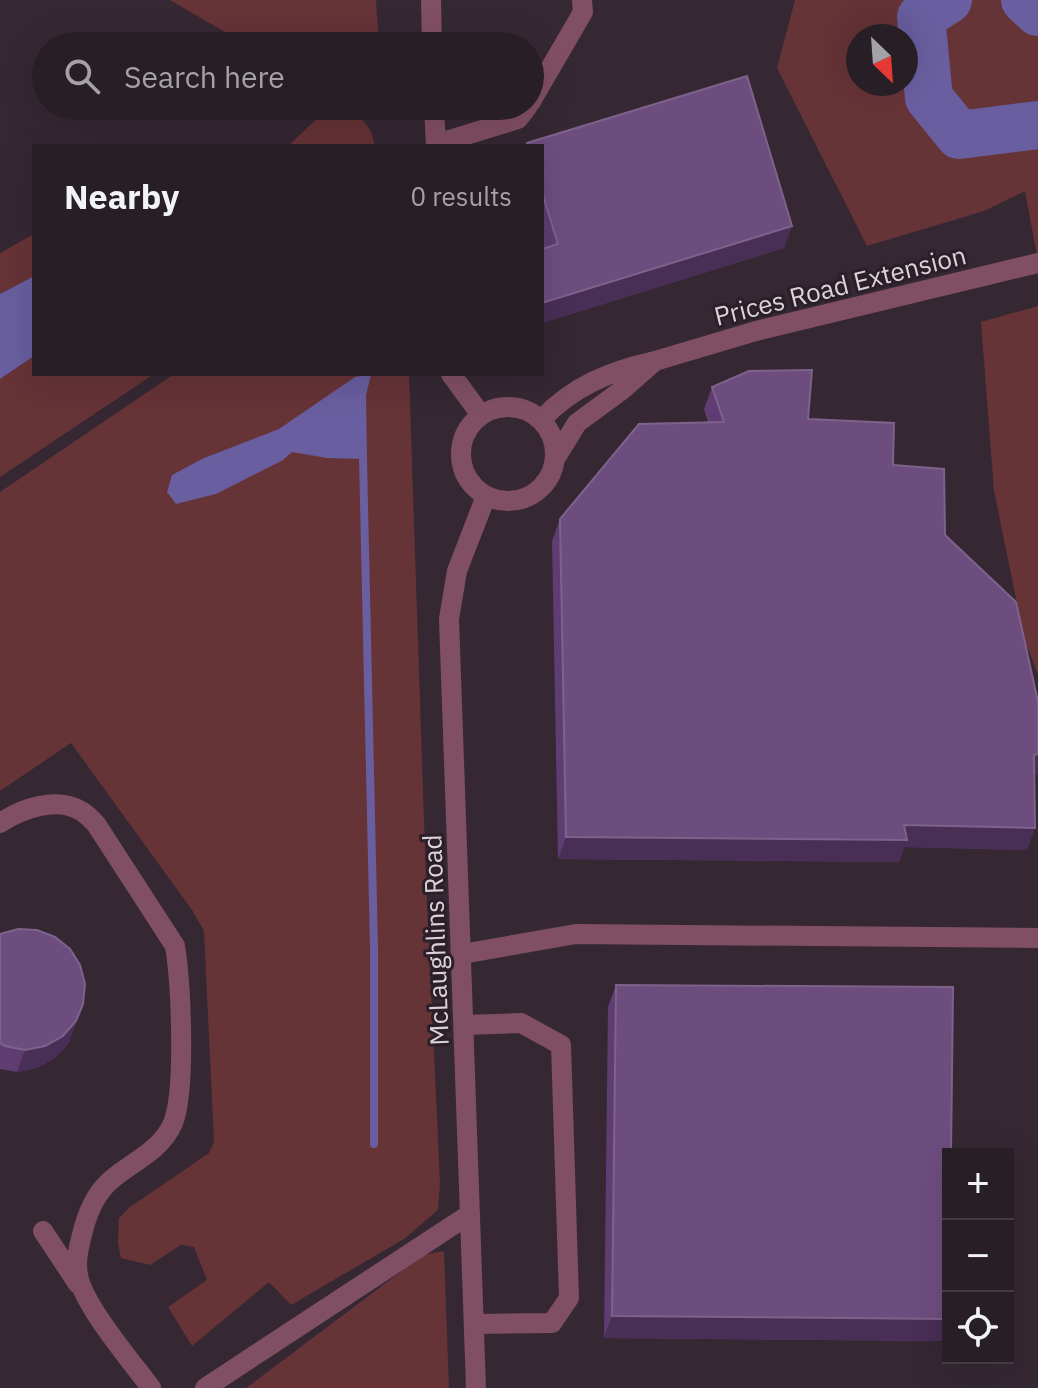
<!DOCTYPE html>
<meta charset="utf-8">
<style>
body{margin:0;font-family:"IBM Plex Sans",sans-serif;background:#342b32;color:#f1f3f6}
.controls{position:absolute;right:24px;bottom:24px;display:grid;overflow:hidden;border-radius:0px;box-shadow:0 8px 32px #0002}
.controls button{width:72px;height:72px;display:grid;place-items:center;padding:0;border:0;border-bottom:2px solid #443c43;background:#281e26;color:#f1f3f6;font:40px sans-serif}
.compass{position:absolute;left:846px;top:24px;width:72px;height:72px;border-radius:50%;background:#281e26;box-shadow:0 8px 32px #0002;rotate:155deg}
.list{margin:0;padding:0;list-style:none}
h2{display:flex;justify-content:space-between;align-items:center;height:104px;margin:0;padding:0 32px;font-size:34px}
h2 small{font-size:26px;font-weight:400;color:#a5a2a7}
.icon{flex:none;width:44px;height:44px;fill:none;stroke:currentColor;stroke-width:2;stroke-linecap:round;stroke-linejoin:round}
.map{position:relative;flex:none;width:1038px;height:1388px;overflow:hidden}
.search{position:absolute;background:#281e26;box-shadow:0 8px 32px #0002;left:32px;top:32px;width:512px;height:88px;display:flex;align-items:center;gap:20px;box-sizing:border-box;padding:0 28px;border-radius:44px;color:#a5a2a7;font-size:30px}
.panel{position:absolute;background:#281e26;box-shadow:0 8px 32px #0002;left:32px;top:144px;width:512px;height:232px;border-radius:0px}
.map>svg:first-child{display:block}
</style>
<div class="map">
<svg width="1038" height="1388" viewBox="0 0 1038 1388">
<rect width="100%" height="100%" fill="#352833"/>
<!-- green -->
<path fill="#663337" fill-rule="evenodd" d="M170,0H376L379,46H249Z
M795,0H1038V261L1025,191L984,211L867,246L777,68ZM858,36H906V84H858Z
M330,106C350,106 375,124 374,146H288Z
M34,234V276L0,294V253Z
M1038,306V674L1025,642L994,491L981,322Z
M34,356V374H154L0,477V379Z
M174,374H409L426,880L440,1182L438,1210L404,1239L291,1305L269,1282L192,1346L168,1307L207,1280L194,1247L181,1245L150,1265L121,1258L118,1243L119,1218L130,1207L209,1153L214,1142L204,931L192,910L71,743L0,791V492Z
M444,1251L449,1388H246L423,1255Z"/>
<!-- water -->
<path fill="#695e9f" d="M34,276V356L0,379V294Z
M367,375L362,395L363,459L327,458L292,452L283,460L216,494L176,504L167,492L172,475L204,458L279,429L355,377Z"/>
<g fill="none" stroke-linecap="round" stroke-linejoin="round">
<!-- stream -->
<path stroke="#695e9f" stroke-width="8" d="M367,374L362,395L363,459L374,948V1144"/>
<!-- river -->
<path stroke="#695e9f" stroke-width="48" d="M948,0L921,17L929,98L959,135L1038,125
M1025,0L1038,12"/>
<!-- minor -->
<path stroke="#814f63" stroke-width="20" d="M431,0L432,46
M530,103L583,12L582,0
M434,106L436,146
M436,144L518,119L528,106
M655,361L756,331L1038,263
M451,374L481,415
M461 454a47 47 0 1 1 94 0a47 47 0 1 1-94 0Z
M541,420C573,386 610,371 655,361L622,390L577,423L555,459
M0,823C21,809 56,796 81,811C87,814 92,820 96,824L175,946C181,983 186,1091 173,1123C161,1151 133,1161 111,1180C97,1192 89,1209 84,1227C80,1242 75,1259 78,1275C83,1305 132,1362 151,1388
M462,954L576,934L1038,938
M464,1025L521,1023L561,1045L569,1298L552,1323L474,1324
M43,1231L78,1284
M205,1388L470,1214
M476,1388L449,619L457,571L486,496"/>
</g>
<!-- wall -->
<path fill="#5f3d73" d="M747,76L792,226L784,248L542,323V249L544,248L542,241V146H526L527,143Z
M712,387L808,419L893,465L945,535L1038,754V774L1034,775L1027,850L904,847L899,862L558,859L552,541L560,519L708,422L704,409Z
M0,934L75,1026L68,1044L55,1058L37,1068L17,1072L0,1069Z
M616,985L948,1154V1322L941,1341L604,1338L608,1007Z"/>
<!-- shaded-wall -->
<path fill="#492e55" d="M792,226L784,248L542,323V303Z
M1038,754V774L1026,777L1034,755Z
M904,825L1035,828L1027,850L904,847L899,862L558,859L566,837Z
M83,1004L68,1044L55,1058L37,1068L17,1072L25,1050Z
M612,1316L948,1319V1322L941,1341L604,1338Z"/>
<!-- building -->
<path fill="#6d4d7e" stroke="#7e628c" stroke-width="2" d="M747,76L792,226L542,303V249L558,244L542,192V146H528L527,143Z
M812,370L808,419L894,423L893,465L944,469L945,535L1016,602L1038,702V754L1034,755L1035,828L904,825L907,840L566,837L560,519L639,424L724,422L712,387L749,371Z
M18,929L37,930L55,937L70,949L80,965L85,984L83,1004L76,1021L63,1036L45,1046L25,1050L5,1046L0,1043V934Z
M616,985L953,987L951,1154H948V1319L612,1316Z"/>
<g text-anchor="middle" dominant-baseline="central" stroke-width="6" stroke-linejoin="round" paint-order="stroke">
<!-- street labels -->
<g font-size="26" fill="#dbd3d9" stroke="#2b1f29">
<text transform="translate(840 285) rotate(-14)">Prices Road Extension</text>
<text transform="translate(435 940) rotate(-92)">McLaughlins Road</text>
</g>
</g>
</svg>
<div class="controls">
<button>+</button>
<button>−</button>
<button><svg class="icon" aria-label="locate" viewBox="0 0 24 24"><circle cx="12" cy="12" r="6"/><path d="M12 2v4M12 18v4M2 12h4M18 12h4"/></svg></button>
</div>
<svg class="compass" viewBox="-18 -18 36 36"><path d="M0-13l5 13h-10z" fill="#e53935"/><path d="M0 13l5-13h-10z" fill="#a5a2a7"/></svg>
<div class="search"><svg class="icon" aria-label="search" viewBox="0 0 24 24"><circle cx="10" cy="10" r="6"/><path d="M15 15l6 6"/></svg>Search here</div>
<section class="panel">
<h2>Nearby<small>0 results</small></h2>
<ul class="list">
</ul>
</section>
</div>
